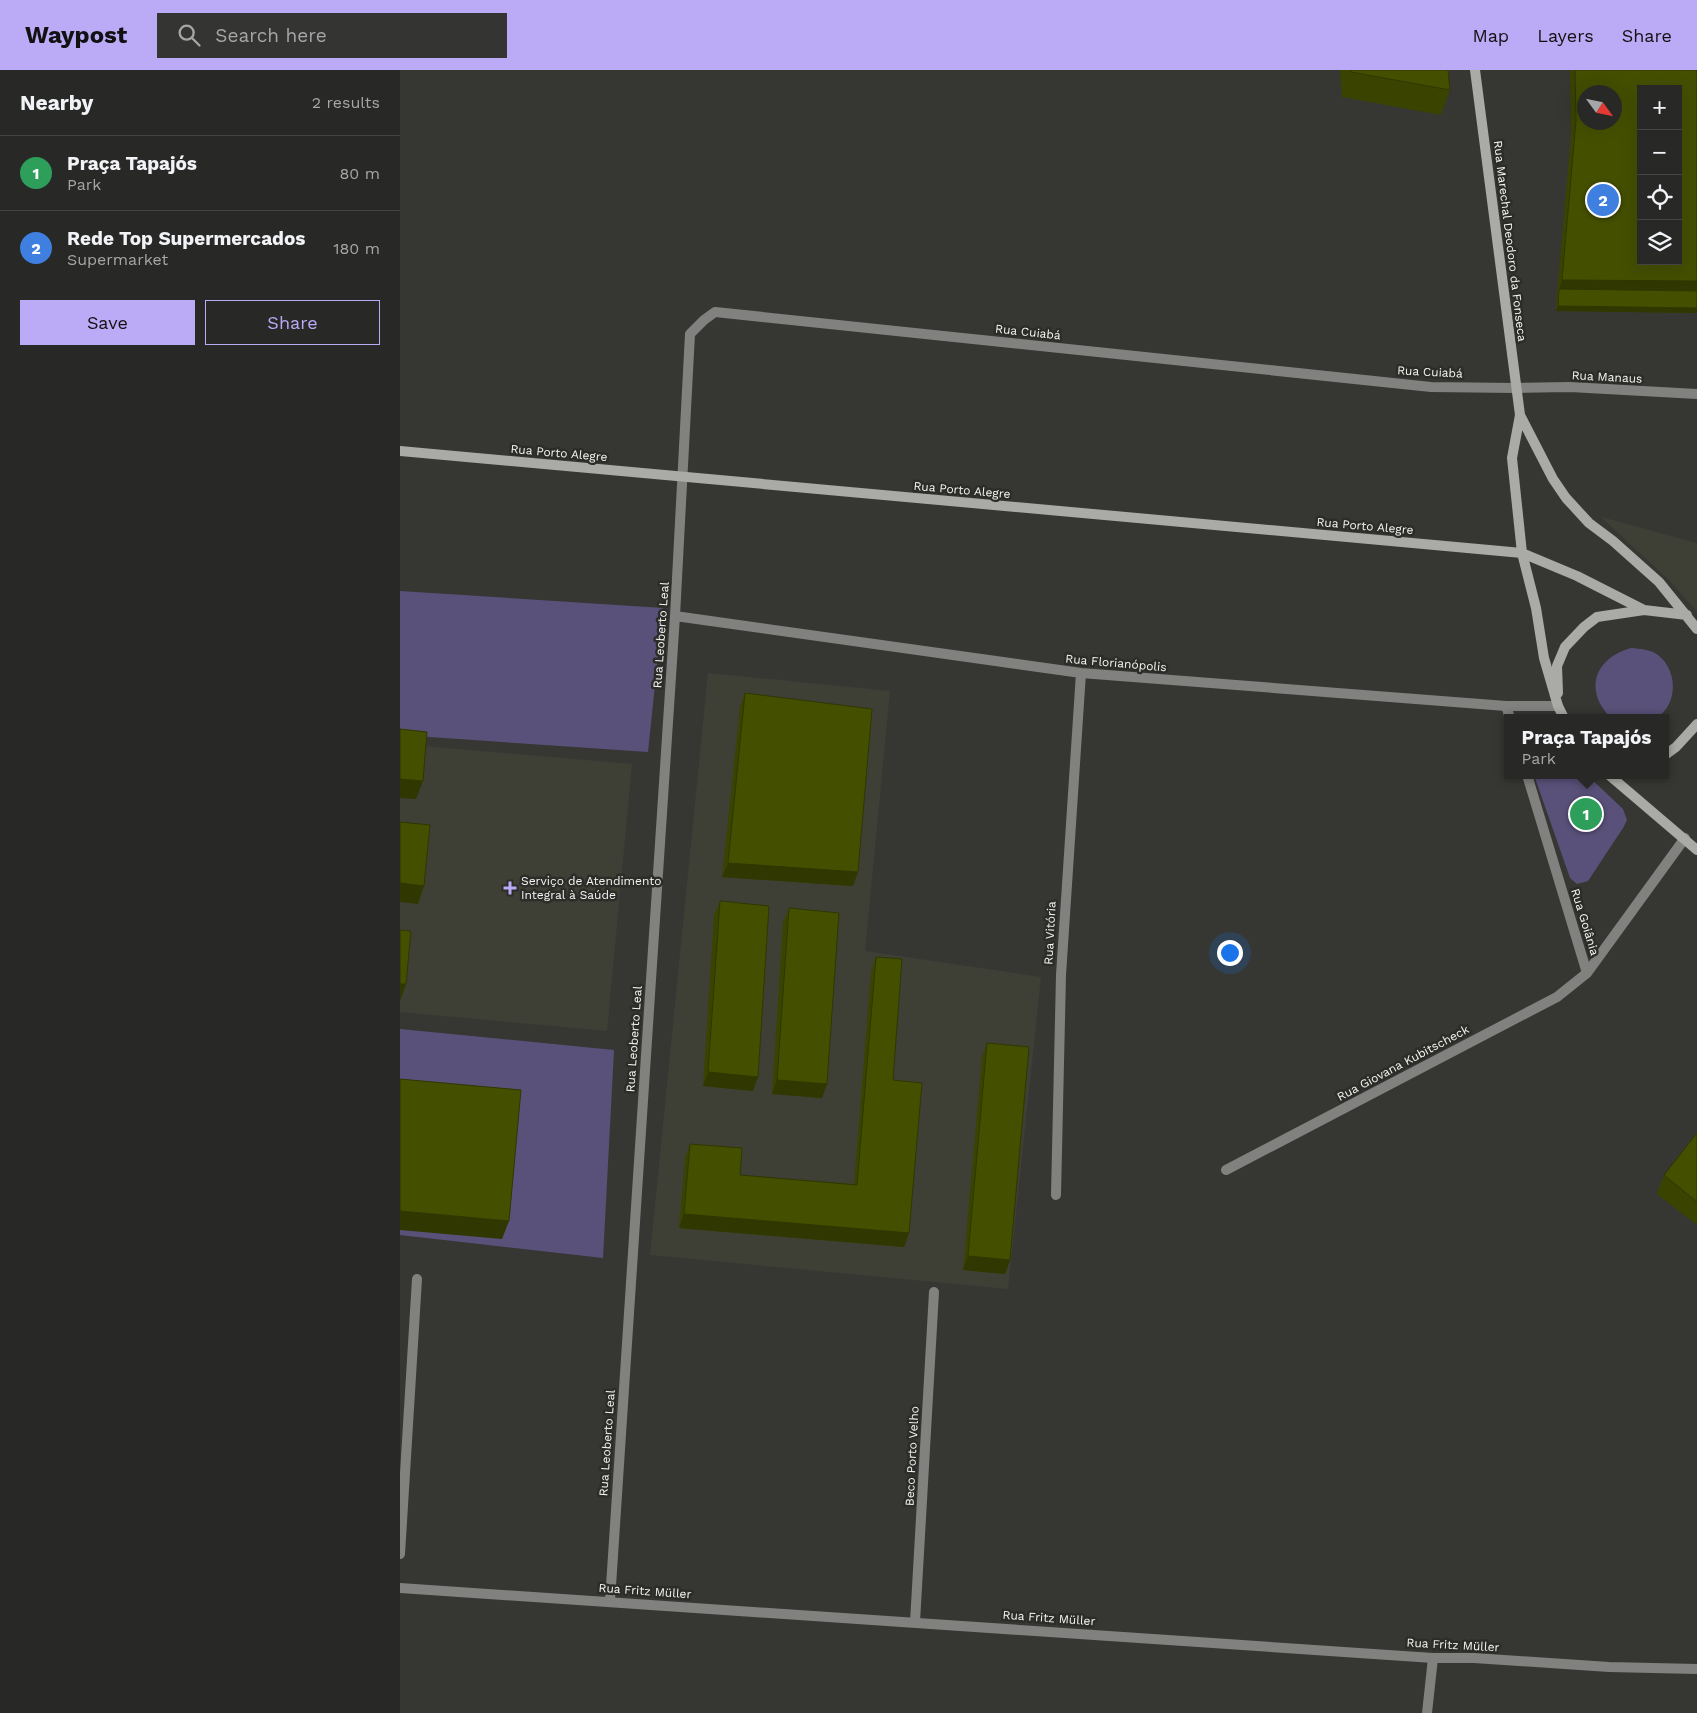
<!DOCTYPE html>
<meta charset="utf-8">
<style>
body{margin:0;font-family:"Work Sans",sans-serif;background:#343532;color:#f1f3f6}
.controls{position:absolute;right:15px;top:15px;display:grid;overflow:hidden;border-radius:0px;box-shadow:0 5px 20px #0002}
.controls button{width:45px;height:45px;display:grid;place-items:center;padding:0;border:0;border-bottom:1px solid #444543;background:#282926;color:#f1f3f6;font:25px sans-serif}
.compass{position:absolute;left:1177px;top:15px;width:45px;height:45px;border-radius:50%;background:#282926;box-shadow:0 5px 20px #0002;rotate:123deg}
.you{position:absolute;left:829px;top:882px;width:18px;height:18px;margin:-12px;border:4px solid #fff;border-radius:50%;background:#1a73e8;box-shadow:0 0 0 8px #1a73e833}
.badge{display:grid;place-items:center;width:32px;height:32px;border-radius:50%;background:#bbaaf6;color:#fff;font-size:16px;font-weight:700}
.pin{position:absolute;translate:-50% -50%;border:2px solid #fff;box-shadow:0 1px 5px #0006}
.popup{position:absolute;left:1104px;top:644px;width:165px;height:65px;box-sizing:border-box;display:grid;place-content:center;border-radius:0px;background:#282926;filter:drop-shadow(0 1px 4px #0005);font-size:16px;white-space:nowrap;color:#a5a6a7}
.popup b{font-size:19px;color:#f1f3f6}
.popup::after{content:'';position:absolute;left:50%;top:100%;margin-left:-10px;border:10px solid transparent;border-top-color:#282926}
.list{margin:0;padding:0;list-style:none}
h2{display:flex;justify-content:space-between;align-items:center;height:65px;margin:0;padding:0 20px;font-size:21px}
h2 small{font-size:16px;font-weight:400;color:#a5a6a7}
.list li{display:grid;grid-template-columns:32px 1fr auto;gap:15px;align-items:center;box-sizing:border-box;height:75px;padding:0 20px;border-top:1px solid #444543}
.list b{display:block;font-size:19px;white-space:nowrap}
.list p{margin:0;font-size:16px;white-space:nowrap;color:#a5a6a7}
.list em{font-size:16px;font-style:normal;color:#a5a6a7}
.actions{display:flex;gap:10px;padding:15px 20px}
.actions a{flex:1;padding:11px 0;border:1px solid #bbaaf6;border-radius:0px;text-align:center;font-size:18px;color:#bbaaf6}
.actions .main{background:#bbaaf6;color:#111}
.icon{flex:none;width:28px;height:28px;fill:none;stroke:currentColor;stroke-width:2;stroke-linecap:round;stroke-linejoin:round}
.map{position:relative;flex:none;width:1297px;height:1643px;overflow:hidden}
header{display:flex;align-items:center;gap:30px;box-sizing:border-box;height:70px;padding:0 25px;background:#bbaaf6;color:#111}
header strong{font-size:24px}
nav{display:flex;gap:28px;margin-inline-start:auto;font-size:18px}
.search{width:350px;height:45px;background:#343532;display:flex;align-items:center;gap:12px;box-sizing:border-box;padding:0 18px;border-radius:0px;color:#a5a6a7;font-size:19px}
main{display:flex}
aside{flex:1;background:#282926}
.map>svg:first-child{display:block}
</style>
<header>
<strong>Waypost</strong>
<div class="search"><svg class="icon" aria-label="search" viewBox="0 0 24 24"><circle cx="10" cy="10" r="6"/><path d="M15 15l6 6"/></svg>Search here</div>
<nav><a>Map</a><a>Layers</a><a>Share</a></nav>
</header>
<main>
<aside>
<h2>Nearby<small>2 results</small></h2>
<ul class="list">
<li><span class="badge" style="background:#2e9e5b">1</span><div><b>Praça Tapajós</b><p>Park</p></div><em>80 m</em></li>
<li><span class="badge" style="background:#3f7fe0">2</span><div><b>Rede Top Supermercados</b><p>Supermarket</p></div><em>180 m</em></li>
</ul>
<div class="actions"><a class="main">Save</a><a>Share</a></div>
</aside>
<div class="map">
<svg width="1297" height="1643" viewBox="0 0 1297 1643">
<rect width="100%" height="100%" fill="#363733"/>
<!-- built -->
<path fill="#3e4036" d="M1201,447L1297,473V542L1270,511Z
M308,603L490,621L465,881L641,907L608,1219L250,1185Z
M0,674L232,694L207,961L0,942Z"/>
<!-- green -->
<path fill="#5a517a" d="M0,521L263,538L248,682L0,665Z
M1231,578C1240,579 1250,579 1258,585C1278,601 1278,633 1257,648H1211C1183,620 1195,588 1231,578Z
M1134,705H1187L1223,739L1227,750L1223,758L1188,811L1177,814L1170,808Z
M0,959L214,980L203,1188L0,1165Z"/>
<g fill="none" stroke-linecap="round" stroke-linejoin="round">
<!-- lane -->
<path stroke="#81817f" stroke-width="10" d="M1115,318L1170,317L1297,324"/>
<!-- street -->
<path stroke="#81817f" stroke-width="10" d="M275,546L681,603L1106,636H1158
M1106,636L1110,648
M1127,705L1187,903
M826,1100L1157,927L1187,903L1285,768
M656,1125L661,905L681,603
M0,1484L17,1209
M0,1518L1033,1588H1074L1209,1597L1297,1599
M210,1531L275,546L290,264L304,250L315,242L1031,317L1115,318
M515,1552L534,1222
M1027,1643L1033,1588"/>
<!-- secondary -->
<path stroke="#aaaba7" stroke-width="10" d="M1075,0L1120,345L1153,409L1166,428L1189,453L1213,471L1259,512L1297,559
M1120,345L1112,388L1122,483L1136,538L1144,588L1158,636L1164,648
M0,381L1122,483L1177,506L1244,540
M1158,623L1157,596L1165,577L1184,557L1197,547L1244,540L1287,545
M1265,685L1276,677L1297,654
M1209,705L1297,780"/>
</g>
<!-- wall -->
<path fill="#3a4400" d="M940,0H1048L1050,20L1041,45L942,27Z
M1170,0H1297V243L1156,241L1157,224L1171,65Z
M345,623L453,816L322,807L340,637Z
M320,831L353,1021L303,1016L314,845Z
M389,838L422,1028L372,1024L383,852Z
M476,887L493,1010L509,1163L504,1177L279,1158L285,1088L290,1074L340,1105L454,1114L471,901Z
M587,973L610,1190L605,1204L563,1200L582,987Z
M1297,1063V1155L1257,1124L1264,1105Z"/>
<!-- shaded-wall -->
<path fill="#303700" d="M1162,210L1297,211V226L1159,219Z
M1158,236L1297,238V243L1156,241Z
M0,709L23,711L16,729L0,728Z
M328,793L458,802L453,816L322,807Z
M0,813L24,816L18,834L0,832Z
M0,914H6L0,931Z
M308,1002L358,1007L353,1021L303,1016Z
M377,1010L427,1014L422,1028L372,1024Z
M0,1141L109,1151L102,1169L0,1160Z
M284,1144L509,1163L504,1177L279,1158Z
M568,1186L610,1190L605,1204L563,1200Z"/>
<!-- building -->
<path fill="#444f00" stroke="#303700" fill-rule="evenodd" d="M951,0H1048L1050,20L951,2Z
M1175,0H1297V211L1162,210L1176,51ZM1241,19H1278V191H1241ZM1184,22H1214V52H1184Z
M1159,219L1297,221V238L1158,236Z
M345,623L472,639L458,802L328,793Z
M0,659L27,662L23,711L0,709Z
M0,752L30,755L24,816L0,813Z
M320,831L369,836L358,1007L308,1002Z
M389,838L439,843L427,1014L377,1010Z
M0,860L11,861L6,914H0Z
M476,887L502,889L493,1010L522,1013L509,1163L284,1144L290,1074L342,1078L340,1105L457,1115Z
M587,973L629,977L610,1190L568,1186Z
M0,1009L121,1020L109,1151L0,1141Z
M1297,1063V1132L1264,1105Z"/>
<!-- markers -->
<path fill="#bbaaf6" stroke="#2c2d29" stroke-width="2" d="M107.5 810.5h5v5h5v5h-5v5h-5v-5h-5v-5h5z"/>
<g text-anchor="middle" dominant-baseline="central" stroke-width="5" stroke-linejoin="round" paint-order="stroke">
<!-- street labels -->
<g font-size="12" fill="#f5f5f3" stroke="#2c2d29">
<text transform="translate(1110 171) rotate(83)">Rua Marechal Deodoro da Fonseca</text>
<text transform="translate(628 262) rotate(6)">Rua Cuiabá</text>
<text transform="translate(1030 302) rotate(3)">Rua Cuiabá</text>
<text transform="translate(1207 307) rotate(3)">Rua Manaus</text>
<text transform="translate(159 383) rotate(5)">Rua Porto Alegre</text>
<text transform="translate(562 420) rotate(5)">Rua Porto Alegre</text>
<text transform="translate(965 456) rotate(5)">Rua Porto Alegre</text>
<text transform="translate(261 565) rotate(-86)">Rua Leoberto Leal</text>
<text transform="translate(716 593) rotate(5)">Rua Florianópolis</text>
<text transform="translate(1185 852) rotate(73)">Rua Goiânia</text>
<text transform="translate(650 863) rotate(-87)">Rua Vitória</text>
<text transform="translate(234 969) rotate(-86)">Rua Leoberto Leal</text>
<text transform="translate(1003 993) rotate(-28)">Rua Giovana Kubitscheck</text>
<text transform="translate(207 1373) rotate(-86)">Rua Leoberto Leal</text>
<text transform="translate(512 1386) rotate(-87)">Beco Porto Velho</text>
<text transform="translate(245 1521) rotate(4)">Rua Fritz Müller</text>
<text transform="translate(649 1548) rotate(4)">Rua Fritz Müller</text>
<text transform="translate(1053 1575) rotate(3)">Rua Fritz Müller</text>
</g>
<!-- poi labels -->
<g font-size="12" fill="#f5f5f3" stroke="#2c2d29" text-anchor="start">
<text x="121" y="811">Serviço de Atendimento<tspan x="121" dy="14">Integral à Saúde</tspan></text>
</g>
</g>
</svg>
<div class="controls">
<button>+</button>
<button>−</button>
<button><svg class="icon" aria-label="locate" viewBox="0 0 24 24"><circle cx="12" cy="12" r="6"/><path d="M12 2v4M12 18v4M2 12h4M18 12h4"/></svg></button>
<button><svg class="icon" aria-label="layers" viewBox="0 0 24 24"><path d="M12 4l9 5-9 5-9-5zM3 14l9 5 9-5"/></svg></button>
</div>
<svg class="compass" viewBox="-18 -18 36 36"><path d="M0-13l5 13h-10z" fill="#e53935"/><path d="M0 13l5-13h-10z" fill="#a5a6a7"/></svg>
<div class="you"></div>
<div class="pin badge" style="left:1186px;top:744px;background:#2e9e5b">1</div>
<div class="popup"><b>Praça Tapajós</b>Park</div>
<div class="pin badge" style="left:1203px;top:130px;background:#3f7fe0">2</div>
</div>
</main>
